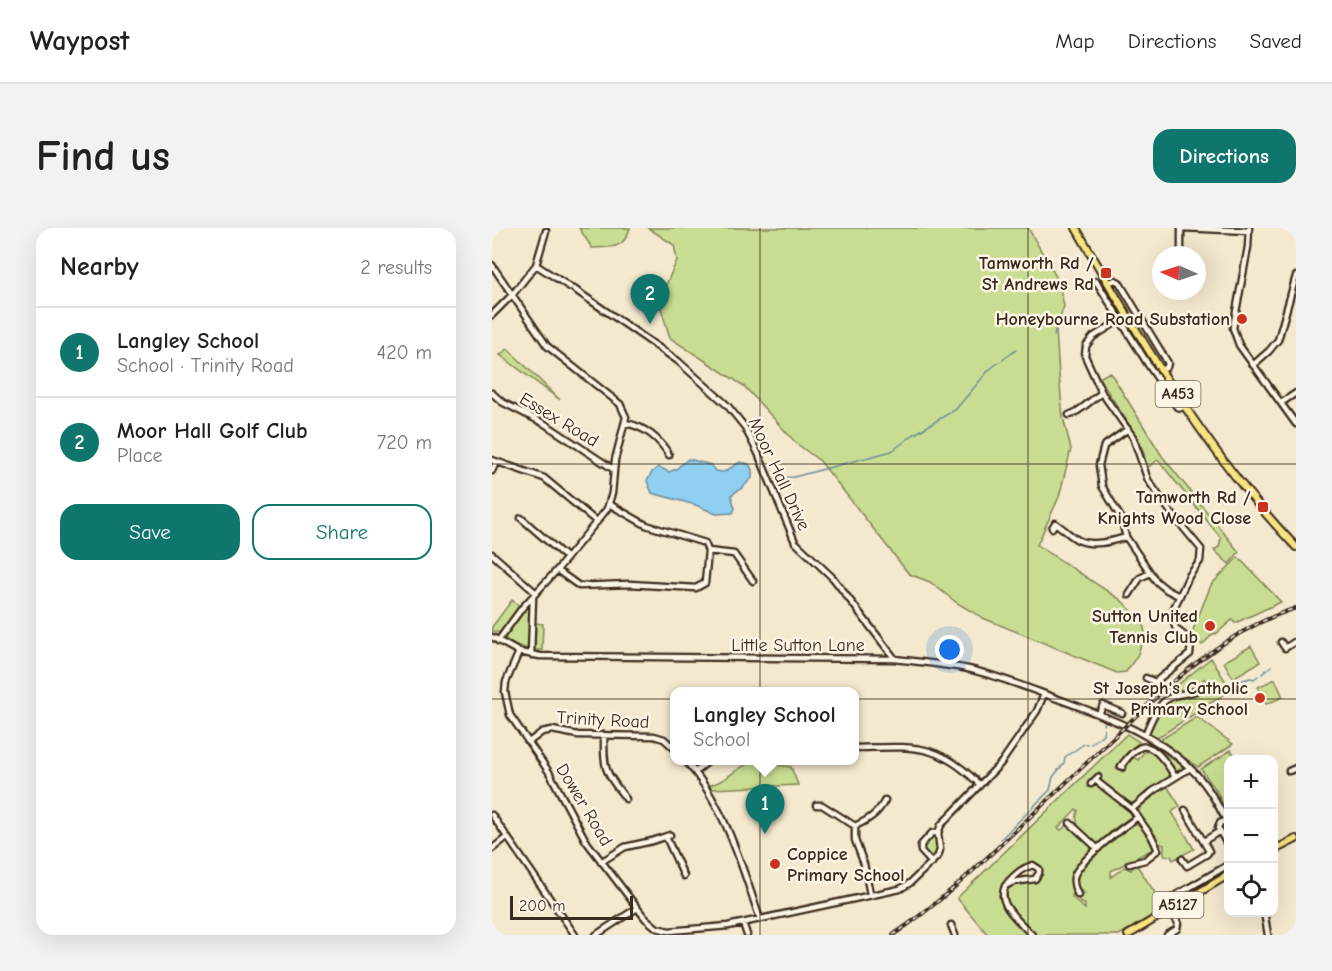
<!DOCTYPE html>
<meta charset="utf-8">
<style>
body{margin:0;font-family:"Comic Neue",sans-serif;background:#f2f2f2;color:#202124}
.controls{position:absolute;right:18px;bottom:18px;display:grid;overflow:hidden;border-radius:12px;box-shadow:0 6px 24px #0002}
.controls button{width:54px;height:54px;display:grid;place-items:center;padding:0;border:0;border-bottom:2px solid #e0e0e0;background:#fff;color:#202124;font:30px sans-serif}
.compass{position:absolute;left:660px;top:18px;width:54px;height:54px;border-radius:50%;background:#fff;box-shadow:0 6px 24px #0002;rotate:273deg}
.scale{position:absolute;left:18px;bottom:15px;width:123px;box-sizing:border-box;padding-left:6px;border:3px solid #3b2a1e;border-top:0;font-size:16px;line-height:21px;white-space:nowrap;color:#3b2a1e;-webkit-text-stroke:4px #fcf5e5;paint-order:stroke}
.you{position:absolute;left:458px;top:422px;width:21px;height:21px;margin:-15px;border:4px solid #fff;border-radius:50%;background:#1a73e8;box-shadow:0 0 0 9px #1a73e833}
.badge{display:grid;place-items:center;width:39px;height:39px;border-radius:50%;background:#0f766e;color:#fff;font-size:20px;font-weight:700}
.pin{position:absolute;translate:-50% -50px;filter:drop-shadow(0 2px 3px #0008)}
.pin::after{content:'';position:absolute;top:32px;width:21px;height:18px;background:inherit;clip-path:polygon(0 0,100% 0,50% 100%)}
.popup{position:absolute;left:178px;top:459px;width:189px;height:78px;box-sizing:border-box;display:grid;place-content:center;border-radius:12px;background:#fff;filter:drop-shadow(0 2px 4px #0005);font-size:20px;white-space:nowrap;color:#757577}
.popup b{font-size:22px;color:#202124}
.popup::after{content:'';position:absolute;left:50%;top:100%;margin-left:-12px;border:12px solid transparent;border-top-color:#fff}
.list{margin:0;padding:0;list-style:none}
h2{display:flex;justify-content:space-between;align-items:center;height:78px;margin:0;padding:0 24px;font-size:26px}
h2 small{font-size:20px;font-weight:400;color:#757577}
.list li{display:grid;grid-template-columns:39px 1fr auto;gap:18px;align-items:center;box-sizing:border-box;height:90px;padding:0 24px;border-top:2px solid #e0e0e0}
.list b{display:block;font-size:22px;white-space:nowrap}
.list p{margin:0;font-size:20px;white-space:nowrap;color:#757577}
.list em{font-size:20px;font-style:normal;color:#757577}
.actions{display:flex;gap:12px;padding:18px 24px}
.actions a{flex:1;padding:14px 0;border:2px solid #0f766e;border-radius:18px;text-align:center;font-size:21px;color:#0f766e}
.actions .main{background:#0f766e;color:#fff}
.icon{flex:none;width:33px;height:33px;fill:none;stroke:currentColor;stroke-width:2;stroke-linecap:round;stroke-linejoin:round}
.map{position:relative;flex:none;width:804px;height:707px;overflow:hidden;border-radius:18px}
header{display:flex;align-items:center;gap:36px;box-sizing:border-box;height:84px;padding:0 30px;background:#fff;border-bottom:2px solid #e0e0e0}
header strong{font-size:28px}
nav{display:flex;gap:33px;margin-inline-start:auto;font-size:21px}
.intro{display:flex;align-items:center;justify-content:space-between;box-sizing:border-box;height:144px;padding:0 36px}
h1{margin:0;font-size:42px}
.button{padding:15px 27px;border-radius:18px;background:#0f766e;color:#fff;font-size:21px;font-weight:700}
main{display:flex;gap:36px;padding:0 36px}
aside{flex:1;background:#fff;border-radius:18px;box-shadow:0 6px 24px #0002}
.map>svg:first-child{display:block}
</style>
<header>
<strong>Waypost</strong>
<nav><a>Map</a><a>Directions</a><a>Saved</a></nav>
</header>
<div class="intro"><h1>Find us</h1><a class="button">Directions</a></div>
<main>
<aside>
<h2>Nearby<small>2 results</small></h2>
<ul class="list">
<li><span class="badge">1</span><div><b>Langley School</b><p>School · Trinity Road</p></div><em>420 m</em></li>
<li><span class="badge">2</span><div><b>Moor Hall Golf Club</b><p>Place</p></div><em>720 m</em></li>
</ul>
<div class="actions"><a class="main">Save</a><a>Share</a></div>
</aside>
<div class="map">
<svg width="804" height="707" viewBox="0 0 804 707">
<rect width="100%" height="100%" fill="#f4e8ce"/>
<filter id="ink" filterUnits="userSpaceOnUse"><feTurbulence type="fractalNoise" baseFrequency=".0167" numOctaves="2"/><feDisplacementMap in="SourceGraphic" scale="12" xChannelSelector="R" yChannelSelector="G"/><feConvolveMatrix kernelMatrix="1 2 1 2 8 2 1 2 1" color-interpolation-filters="sRGB"/></filter>
<g filter="url(#ink)">
<!-- green -->
<path fill="#c9dd92" stroke="#828458" stroke-width="1.5" d="M87,0H138C132,22 119,19 100,20Z
M156,0H536L567,54L572,78L564,102L567,147L571,189L579,221L567,269L545,317L629,372L651,394L653,406L645,428L634,444L625,445L491,390L465,375L438,354L417,346L328,233L305,216L252,158L178,110L169,80L170,66L185,32L182,17Z
M16,121L68,172L8,127Z
M618,144L670,228L747,324L737,336L722,322L727,319L729,310L666,232L655,240L651,222L644,207L607,150Z
M746,329L789,374L743,395L740,392L724,406L722,405L710,417L699,407L719,357Z
M20,372L29,379L8,405L0,403V399Z
M38,377V419L36,421L24,417L35,422L34,423L11,412L21,416L12,410L35,378Z
M43,395L51,396L50,422H42Z
M759,418L768,434L741,450L732,434Z
M719,430L739,462L665,510L658,506L663,487L680,471L702,468L709,463L719,461L714,451H711L710,458L706,461L679,467L677,464Z
M783,451L791,469L774,476L766,459Z
M705,489L741,516L706,539L668,512Z
M635,506L647,514L624,540L631,544L641,529L646,532L652,524L658,523C667,530 676,537 677,549L642,575C630,574 618,561 609,553V550L605,546L596,555L599,559L605,557L639,583L640,588L620,602L608,616L603,615C592,605 580,597 586,583L584,581L566,600L569,602L574,598L579,599L599,619V624C591,633 580,641 579,653C578,659 581,663 580,669L593,681V676L589,675L586,671L593,666L585,658L586,645L625,607L642,595C651,598 657,610 661,618L659,622L619,643V649L632,639L639,642L644,636L673,680L627,707H543L516,677L513,667C520,646 553,664 550,640C534,624 509,653 507,669L513,683L536,707H496L465,670Z
M655,513L690,538L689,542L683,543L668,524L653,517Z
M739,522L745,531L736,532V587L724,562L709,541Z
M263,533L299,539L306,557L220,561L218,557C235,554 246,537 263,533Z
M675,558L688,578L680,584L702,621L681,632L679,628L672,627V617L666,615L647,586L648,579Z
M439,607L444,608C446,617 448,624 440,631L430,622V616Z"/>
<!-- water -->
<path fill="#8fcff0" stroke="#6d8d9c" stroke-width="1.5" d="M196,231L219,237L223,243L232,244L248,234L257,236L260,242V250L250,260L239,267L243,280L241,285L224,286L204,277L160,265L155,253L160,244L167,239L177,244L184,241Z"/>
<g fill="none" stroke-linecap="round" stroke-linejoin="round">
<!-- stream -->
<path stroke="#6d8d9c" stroke-width="1.5" d="M562,108L565,91
M509,133L524,122
M284,250L302,249L400,223L421,207L464,181L497,142L507,134
M770,446L779,438
M736,457L758,450L762,451L766,448
M679,463L680,464
M612,497L613,494
M599,516L611,506L612,501
M509,611L558,562L561,549L572,535L573,529L592,516H595"/>
<defs>
<path id="minor" d="M691,0L757,3
M757,0L756,19L741,100L747,117L804,196
M689,27V0
M0,37L55,118L128,176L134,189L123,232L120,265L115,281L65,342L30,380L6,413
M44,37L78,59
M604,53L657,138L685,179L689,180L693,177
M616,55L623,52L627,54L676,135L675,139L670,142
M82,61L186,133L235,177L252,198L266,225L303,314L341,350L403,431
M688,67V63
M0,87L21,66L44,37L54,3
M638,93L628,92L601,109L594,118L593,128L610,165L641,209L656,252L680,286L709,321L708,333L697,348L682,380L680,390L684,401L697,411L699,415L698,426L663,454L658,461
M761,137L777,123L786,112L804,48
M0,165L10,174L53,196L121,241
M789,175L804,165
M577,187C589,184 599,171 610,165
M133,195C152,198 168,211 177,227
M636,201L612,218L607,237L610,258L629,290L634,309L664,353L675,362L687,368
M0,232L52,250L105,294
M0,243L4,234
M29,290L75,330
M560,300L563,295C571,300 578,308 586,312C601,319 620,313 634,309
M216,323L242,326L261,353
M0,326L44,365
M65,342L87,358L137,356L204,360L213,355L216,323L213,315L154,297L117,276
M637,367L648,350L658,345
M0,409L27,424L48,428L403,431C427,434 452,436 476,441C507,448 536,460 566,471C615,489 668,507 705,547C718,561 727,579 736,596
M789,414L793,420L804,413
M27,424L14,454L13,464L18,487L57,544L94,613L153,690L165,700L177,703L236,698L408,661L418,655L446,628L448,622L446,605L449,597L509,535L545,483L552,466
M39,427L41,368
M654,450L663,454
M607,486L611,477L630,485
M112,507C112,543 112,542 134,571
M653,507C659,493 666,471 685,467C695,465 703,464 712,460L718,462
M37,514L50,504L60,502L86,507L162,508L172,511L183,521
M363,520C420,519 445,513 488,557
M193,532C233,577 249,636 268,691
M631,539L629,538C634,532 640,523 647,520C661,512 678,540 683,549
M797,543L804,540
M203,544L218,532
M603,552L640,581L660,609L666,622L653,632L637,636
M599,556L606,549
M324,577H330L363,598V612L372,636L378,666
M640,581L661,563L698,540
M0,587L83,707
M734,592L728,595L726,600L736,618
M578,595L606,621
M363,598C376,592 386,586 393,572
M174,609L192,648
M712,613L728,603
M0,621L15,609
M690,631L695,638L715,626L717,623L693,582
M109,634L133,619L160,613L178,607
M440,635L429,623V617L440,605H446
M513,658L521,654L543,651L547,645V641L541,637C530,640 525,645 517,653C499,673 527,692 540,707
M586,667C583,661 581,655 582,649C586,633 631,599 646,589
M772,684L776,707
M251,695L255,707
M459,697L463,707
M104,707L145,680
M675,707L685,701L686,695L674,673L736,637"/>
<path id="major" d="M584,0C648,111 715,226 804,319
M782,622L804,611
M636,707L736,647"/>
</defs>
<!-- minor casing -->
<use href="#minor" stroke="#3b2a1e" stroke-width="9"/>
<!-- major casing -->
<use href="#major" stroke="#3b2a1e" stroke-width="10"/>
<!-- minor -->
<use href="#minor" stroke="#fcf5e5" stroke-width="4.5"/>
<!-- major -->
<use href="#major" stroke="#f6e381" stroke-width="6"/>
<defs>
<path id="rail" d="M401,707C444,678 481,643 519,607C554,574 589,540 624,507C677,456 732,403 804,380"/>
</defs>
<!-- rail casing -->
<use href="#rail" stroke="#3b2a1e" stroke-width="4"/>
<!-- rail -->
<use href="#rail" stroke="#fcf5e5" stroke-width="1.5" stroke-dasharray="4.5" stroke-linecap="butt"/>
</g>
</g>
<!-- grid -->
<path fill="none" stroke="#3b2a1e" stroke-width="1.5" stroke-opacity="0.55" d="M268,0V707M536,0V707M0,236H804M0,471H804"/>
<!-- markers -->
<g fill="#c8321e" stroke="#fcf5e5" stroke-width="2">
<rect x="608" y="39" width="12" height="12" rx="3"/>
<circle cx="750" cy="91" r="6"/>
<rect x="765" y="273" width="12" height="12" rx="3"/>
<circle cx="718" cy="398" r="6"/>
<circle cx="768" cy="470" r="6"/>
<circle cx="283" cy="636" r="6"/>
</g>
<g text-anchor="middle" dominant-baseline="central" stroke-width="5" stroke-linejoin="round" paint-order="stroke">
<!-- shield labels -->
<g fill="#fcf5e5" stroke="#75675a" stroke-width="1.5">
<rect x="663.5" y="153" width="45" height="26" rx="4.5"/>
<rect x="660.5" y="664" width="51" height="26" rx="4.5"/>
</g>
<g font-size="16" font-weight="bold" fill="#3b2a1e">
<text x="686" y="166">A453</text>
<text x="686" y="677">A5127</text>
</g>
<!-- poi labels -->
<g font-size="18" font-weight="bold" fill="#3b2a1e" stroke="#fcf5e5" text-anchor="end">
<text x="602" y="35">Tamworth Rd /<tspan x="602" dy="21">St Andrews Rd</tspan></text>
<text x="738" y="91">Honeybourne Road Substation</text>
<text x="759" y="269">Tamworth Rd /<tspan x="759" dy="21">Knights Wood Close</tspan></text>
<text x="706" y="388">Sutton United<tspan x="706" dy="21">Tennis Club</tspan></text>
<text x="756" y="460">St Joseph's Catholic<tspan x="756" dy="21">Primary School</tspan></text>
<text x="295" y="626" text-anchor="start">Coppice<tspan x="295" dy="21">Primary School</tspan></text>
</g>
<!-- street labels -->
<g font-size="18" fill="#3b2a1e" stroke="#fcf5e5">
<text transform="translate(67 192) rotate(31)">Essex Road</text>
<text transform="translate(287 246) rotate(65)">Moor Hall Drive</text>
<text x="306" y="417">Little Sutton Lane</text>
<text transform="translate(111 492) rotate(3)">Trinity Road</text>
<text transform="translate(92 577) rotate(59)">Dower Road</text>
</g>
</g>
</svg>
<div class="controls">
<button>+</button>
<button>−</button>
<button><svg class="icon" aria-label="locate" viewBox="0 0 24 24"><circle cx="12" cy="12" r="6"/><path d="M12 2v4M12 18v4M2 12h4M18 12h4"/></svg></button>
</div>
<svg class="compass" viewBox="-18 -18 36 36"><path d="M0-13l5 13h-10z" fill="#e53935"/><path d="M0 13l5-13h-10z" fill="#757577"/></svg>
<div class="scale">200 m</div>
<div class="you"></div>
<div class="pin badge" style="left:273px;top:606px">1</div>
<div class="popup"><b>Langley School</b>School</div>
<div class="pin badge" style="left:158px;top:96px">2</div>
</div>
</main>
